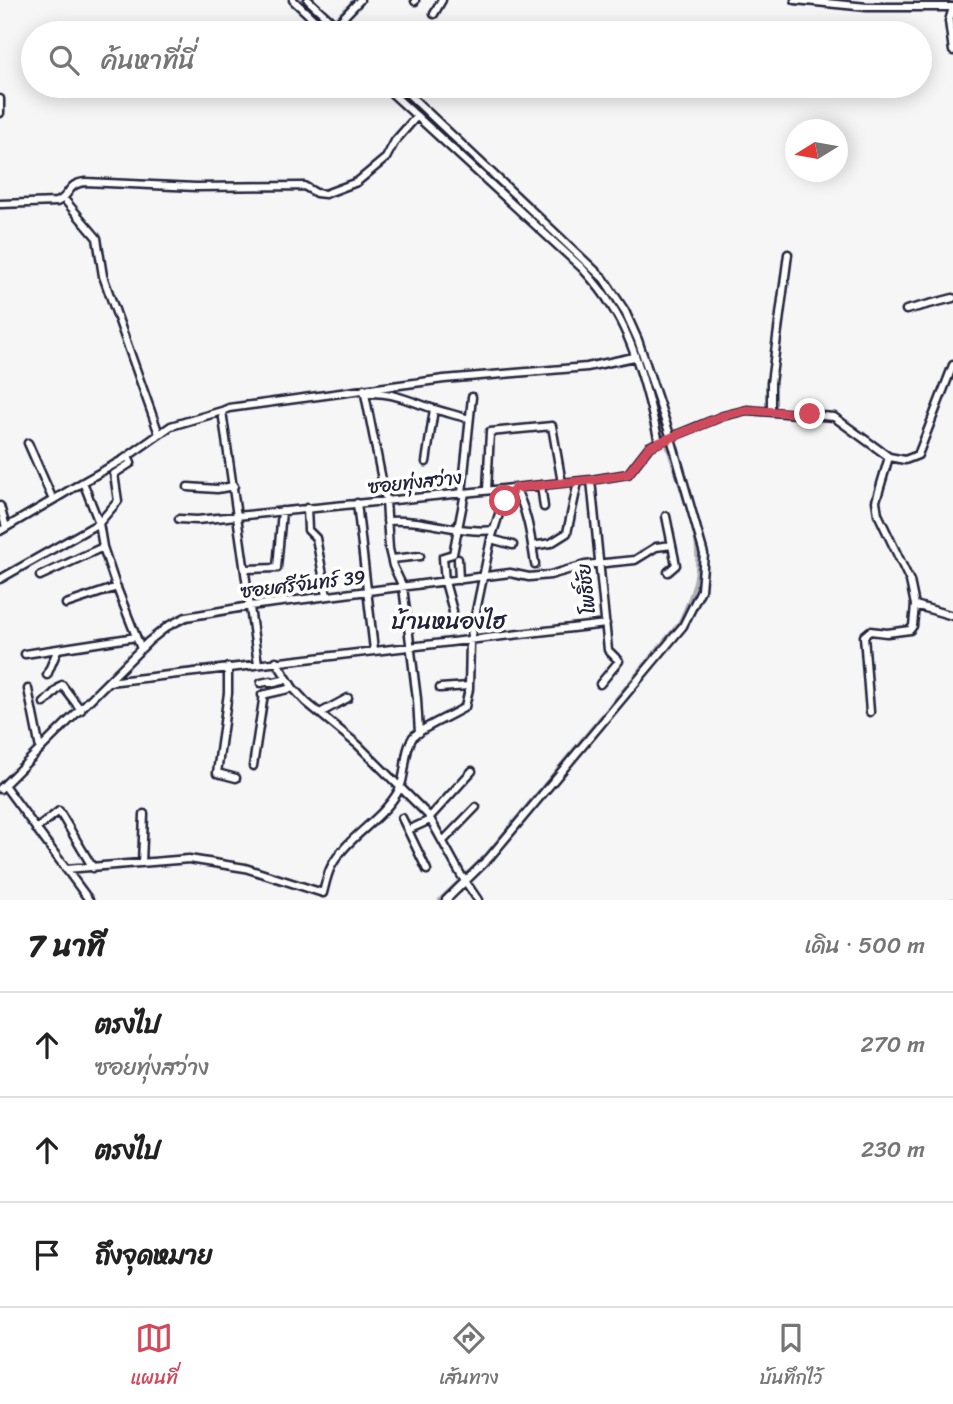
<!DOCTYPE html>
<html lang="th">
<meta charset="utf-8">
<style>
body{margin:0;font-family:Sriracha,"Playpen Sans Thai",sans-serif;background:#f6f6f6;color:#222}
.compass{position:absolute;left:785px;top:119px;width:63px;height:63px;border-radius:50%;background:#fff;box-shadow:0 4px 18px #0003;rotate:259deg}
.stop{position:absolute;width:21px;height:21px;margin:-16px;border:5px solid #d1495b;border-radius:50%;background:#fff}
.stop.end{background:#d1495b;border-color:#fff;box-shadow:0 2px 7px #0008}
.list{margin:0;padding:0;list-style:none}
h2{display:flex;justify-content:space-between;align-items:center;height:91px;margin:0;padding:0 28px;font-size:30px}
h2 small{font-size:23px;font-weight:400;color:#767676}
.list li{display:grid;grid-template-columns:46px 1fr auto;gap:21px;align-items:center;box-sizing:border-box;height:105px;padding:0 28px;border-top:2px solid #e0e0e0}
.list b{display:block;font-size:26px;white-space:nowrap}
.list p{margin:0;font-size:23px;white-space:nowrap;color:#767676}
.list em{font-size:23px;font-style:normal;color:#767676}
.icon{flex:none;width:38px;height:38px;fill:none;stroke:currentColor;stroke-width:2;stroke-linecap:round;stroke-linejoin:round}
.map{position:relative;flex:none;width:953px;height:900px;overflow:hidden}
.search{position:absolute;background:#fff;box-shadow:0 4px 18px #0003;left:21px;right:21px;top:21px;height:77px;display:flex;align-items:center;gap:18px;box-sizing:border-box;padding:0 24px;border-radius:38px;color:#767676;font-size:26px}
.sheet{height:406px;background:#fff}
nav{display:flex;justify-content:space-around;align-items:center;box-sizing:border-box;height:98px;border-top:2px solid #e0e0e0;background:#fff;font-size:19px;color:#767676}
nav a{display:grid;justify-items:center;gap:4px}
nav .on{color:#d1495b}
.map>svg:first-child{display:block}
</style>
<div class="map">
<svg width="953" height="900" viewBox="0 0 953 900">
<rect width="100%" height="100%" fill="#f6f6f7"/>
<filter id="ink" filterUnits="userSpaceOnUse"><feTurbulence type="fractalNoise" baseFrequency=".0143" numOctaves="2"/><feDisplacementMap in="SourceGraphic" scale="14" xChannelSelector="R" yChannelSelector="G"/><feConvolveMatrix kernelMatrix="1 2 1 2 8 2 1 2 1" color-interpolation-filters="sRGB"/></filter>
<g filter="url(#ink)">
<g fill="none" stroke-linecap="round" stroke-linejoin="round">
<!-- canal -->
<path stroke="#aeaeb7" stroke-width="4.5" d="M301,0L337,33
M939,4L953,3
M336,19L355,0
M393,86L601,281L621,314L639,358
M646,380L692,521
M440,900L484,858L679,624C695,590 702,570 695,533
M952,900H953"/>
<defs>
<path id="minor" d="M293,0L328,33
M308,0L344,33
M795,0L867,7H953
M415,1V0
M953,8L949,21L953,51
M434,14L442,0
M336,25L360,0
M384,86L582,268C593,280 604,293 612,307C636,344 649,399 659,442
M400,86L604,279L625,311L638,340L671,438L704,554L701,590L683,626L489,858L446,900
M0,99V113
M64,199L97,238L103,276L159,434
M0,204L57,202C71,196 66,184 85,182L196,187L304,186L316,193L325,194L357,182L386,158L395,141L417,116
M906,310L953,298
M364,389L386,500L389,549L393,566L403,587L417,699L419,733
M365,394C389,390 409,401 431,408C443,412 457,415 469,419
M771,411V383L788,254
M28,443L53,500L83,482
M889,457L876,501L878,514L910,581L915,605L953,616
M426,462L434,409
M591,480L608,650L619,661L600,684
M541,485L544,507
M188,487L217,489L234,486
M487,490L490,432L552,426L562,483
M462,493L472,397
M357,503L374,650
M0,506L6,527
M307,508L308,530L316,538L327,596
M666,516L676,565L668,572
M179,519L197,520L591,480L628,474L649,447L659,442L723,416L747,410L834,417L889,457L905,460L918,455L953,365
M387,521C423,518 458,534 494,530
M0,531L53,500
M491,539L513,545
M532,546L551,543L567,533L578,482
M392,559L420,556
M458,559L459,580
M245,569L277,568L282,511
M40,576L103,547
M0,579L99,523L118,501L114,474L131,463L128,457
M66,604L117,587
M452,620L453,611L445,582L443,557L453,554L465,493
M141,649L115,583L103,547L99,523L83,482L124,459L171,426L222,411
M25,654L136,637
M276,661L293,688L306,702L358,745L428,815L461,875L478,900
M258,664L222,411L229,408L444,379L587,367L634,357
M228,667V693L217,773L236,778
M47,675L58,649
M109,682L606,624
M261,683L270,681V683L287,679
M440,688L469,686
M28,689L40,749
M262,695L293,688
M44,703L62,685L81,710
M870,712L864,636L870,631L887,633L910,630L913,626L915,605
M320,713L348,698
M253,766L264,694
M4,785L89,900
M0,789L149,641L168,626L186,617L250,606L510,573L529,577L550,575L585,565L635,560L656,547L672,545
M402,818L427,870
M429,818L472,771
M36,829L59,811L93,868
M408,830L430,820
M443,841L476,807
M142,863L144,814
M66,869L189,859L245,868L323,893C325,885 327,875 331,867C347,836 382,821 399,790C407,774 403,752 413,737C419,729 453,715 465,707L469,689L470,640L491,539L500,511L515,488C528,512 531,538 535,564"/>
</defs>
<!-- minor casing -->
<use href="#minor" stroke="#22223b" stroke-width="11"/>
<!-- minor -->
<use href="#minor" stroke="#fff" stroke-width="6"/>
</g>
</g>
<g fill="none" stroke-linecap="round" stroke-linejoin="round" filter="url(#ink)">
<!-- route -->
<path stroke="#d1495b" stroke-width="9" d="M505,501L515,488L592,480L628,474L649,447L723,416L747,410L810,414"/>
</g>
<g text-anchor="middle" dominant-baseline="central" stroke-width="7" stroke-linejoin="round" paint-order="stroke">
<!-- street labels -->
<g font-size="19" fill="#22223b" stroke="#fff">
<text transform="translate(415 482) rotate(-6)">ซอยทุ่งสว่าง</text>
<text transform="translate(303 584) rotate(-7)">ซอยศรีจันทร์ 39</text>
<text transform="translate(586 589) rotate(-96)">โพธิ์ชัย</text>
</g>
<!-- quarter labels -->
<g font-size="23" fill="#22223b" stroke="#fff">
<text x="449" y="621">บ้านหนองไฮ</text>
</g>
</g>
</svg>
<svg class="compass" viewBox="-18 -18 36 36"><path d="M0-13l5 13h-10z" fill="#e53935"/><path d="M0 13l5-13h-10z" fill="#767676"/></svg>
<div class="stop" style="left:505px;top:501px"></div>
<div class="stop end" style="left:810px;top:414px"></div>
<div class="search"><svg class="icon" aria-label="search" viewBox="0 0 24 24"><circle cx="10" cy="10" r="6"/><path d="M15 15l6 6"/></svg>ค้นหาที่นี่</div>
</div>
<section class="sheet">
<h2>7 นาที<small>เดิน · 500 m</small></h2>
<ul class="list">
<li><svg class="icon" aria-label="ahead" viewBox="0 0 24 24"><path d="M12 20V5M6 11l6-6 6 6"/></svg><div><b>ตรงไป</b><p>ซอยทุ่งสว่าง</p></div><em>270 m</em></li>
<li><svg class="icon" aria-label="ahead" viewBox="0 0 24 24"><path d="M12 20V5M6 11l6-6 6 6"/></svg><div><b>ตรงไป</b></div><em>230 m</em></li>
<li><svg class="icon" aria-label="arrive" viewBox="0 0 24 24"><path d="M6 21V4h12l-3 4 3 4H6"/></svg><div><b>ถึงจุดหมาย</b></div></li>
</ul>
</section>
<nav>
<a class="on"><svg class="icon" aria-label="map" viewBox="0 0 24 24"><path d="M3 6l6-2 6 2 6-2v14l-6 2-6-2-6 2zM9 4v14M15 6v14"/></svg>แผนที่</a>
<a><svg class="icon" aria-label="directions" viewBox="0 0 24 24"><path d="M12 3l9 9-9 9-9-9zM9 14v-3h6M13 9l2 2-2 2"/></svg>เส้นทาง</a>
<a><svg class="icon" aria-label="saved" viewBox="0 0 24 24"><path d="M7 4h10v16l-5-4-5 4z"/></svg>บันทึกไว้</a>
</nav>
